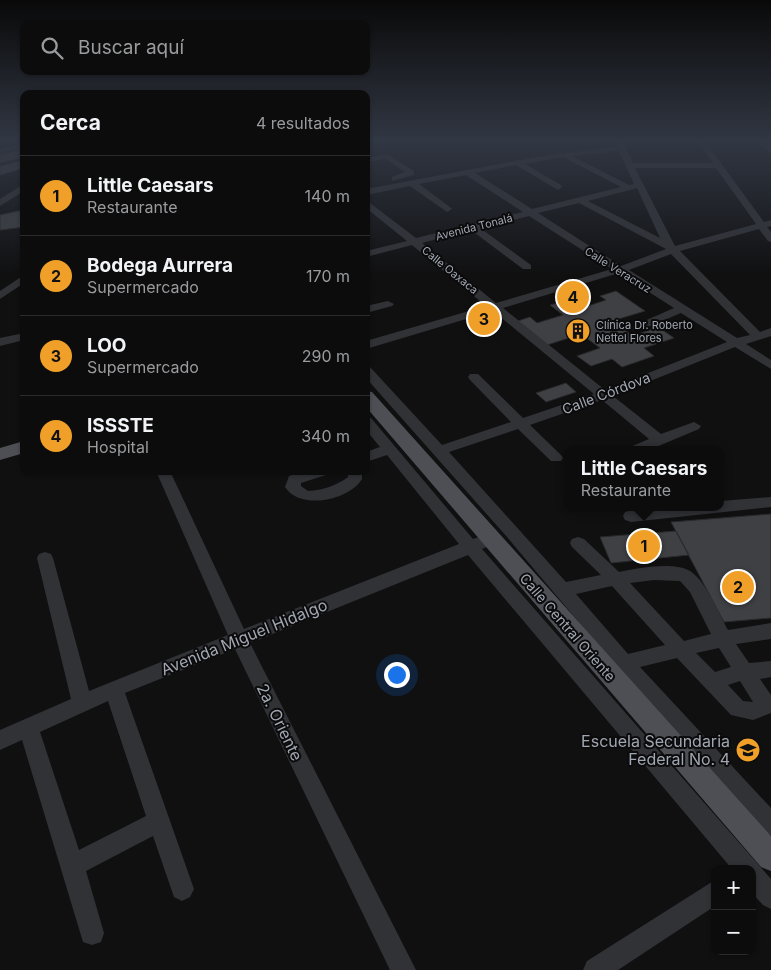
<!DOCTYPE html>
<html lang="es">
<meta charset="utf-8">
<style>
body{margin:0;font-family:Inter,sans-serif;background:#1a1a1b;color:#f1f3f6}
.controls{position:absolute;right:15px;bottom:15px;display:grid;overflow:hidden;border-radius:10px;box-shadow:0 1px 4px #0004}
.controls button{width:45px;height:45px;display:grid;place-items:center;padding:0;border:0;border-bottom:1px solid #2c2c2e;background:#0c0c0d;color:#f1f3f6;font:25px sans-serif}
.you{position:absolute;left:396px;top:674px;width:18px;height:18px;margin:-12px;border:4px solid #fff;border-radius:50%;background:#1a73e8;box-shadow:0 0 0 8px #1a73e833}
.badge{display:grid;place-items:center;width:32px;height:32px;border-radius:50%;background:#f0a029;color:#111;font-size:16px;font-weight:700}
.pin{position:absolute;translate:-50% -50%;border:2px solid #fff;box-shadow:0 1px 5px #0006}
.popup{position:absolute;left:564px;top:446px;width:160px;height:65px;box-sizing:border-box;display:grid;place-content:center;border-radius:10px;background:#0c0c0d;filter:drop-shadow(0 1px 4px #0005);font-size:16px;white-space:nowrap;color:#9a9b9d}
.popup b{font-size:19px;color:#f1f3f6}
.popup::after{content:'';position:absolute;left:50%;top:100%;margin-left:-10px;border:10px solid transparent;border-top-color:#0c0c0d}
.list{margin:0;padding:0;list-style:none}
h2{display:flex;justify-content:space-between;align-items:center;height:65px;margin:0;padding:0 20px;font-size:21px}
h2 small{font-size:16px;font-weight:400;color:#9a9b9d}
.list li{display:grid;grid-template-columns:32px 1fr auto;gap:15px;align-items:center;box-sizing:border-box;height:80px;padding:0 20px;border-top:1px solid #2c2c2e}
.list b{display:block;font-size:19px;white-space:nowrap}
.list p{margin:0;font-size:16px;white-space:nowrap;color:#9a9b9d}
.list em{font-size:16px;font-style:normal;color:#9a9b9d}
.icon{flex:none;width:28px;height:28px;fill:none;stroke:currentColor;stroke-width:2;stroke-linecap:round;stroke-linejoin:round}
.map{position:relative;flex:none;width:771px;height:970px;overflow:hidden}
.search{position:absolute;background:#0c0c0d;box-shadow:0 1px 4px #0004;left:20px;top:20px;width:350px;height:55px;display:flex;align-items:center;gap:12px;box-sizing:border-box;padding:0 18px;border-radius:10px;color:#9a9b9d;font-size:19px}
.panel{position:absolute;background:#0c0c0d;box-shadow:0 1px 4px #0004;left:20px;top:90px;width:350px;height:385px;border-radius:10px}
.map>svg:first-child{display:block}
</style>
<div class="map">
<svg width="771" height="970" viewBox="0 0 771 970">
<rect width="100%" height="100%" fill="#101011"/>
<!-- building -->
<path fill="#3f4044" stroke="#2a2a2d" d="M24,148V157L0,163V155Z
M24,160V168L0,175V166Z
M18,211H24V227L0,230V215Z
M616,291L645,311L612,321L633,336L658,327L674,338L644,348L654,356L622,367L612,359L591,366L577,356L600,348L581,334L547,345L518,321L530,317L537,323L563,315L550,305L562,302L566,305L575,303L582,308L606,300L600,296Z
M566,383L576,392L546,402L536,393Z
M771,514V618L724,622L671,522Z
M676,531L689,555L611,563L600,537Z"/>
<g fill="none" stroke-linecap="round" stroke-linejoin="round">
<!-- minor -->
<path fill="#313236" fill-rule="evenodd" d="M614,140H622L633,163H713L696,140H704L764,222L771,220V226L767,227L771,232V242L768,241L759,229L680,251L760,332L771,328V336L746,344L771,360V369L735,347L613,396L661,434L694,422L701,426L699,429L649,450H628L630,447L649,439L602,400L530,425L561,455L563,458L561,461H551L518,429L449,452L566,582L601,575L572,547L570,543L572,539L578,537L584,539L619,572C637,568 672,562 688,570C705,578 719,614 728,630L771,623V639L736,644L749,663L771,661V677L760,679L771,695V713L753,720L731,715L677,658L640,667L771,808V835L763,832L658,716L507,537L366,378V366L370,367L442,445L511,422L470,380L468,377L470,374H478L523,418L594,394L493,311L366,349V341L486,306L412,245L366,257V251L407,241L366,208V200L416,238L523,212L466,175L419,184L450,207L452,209L447,212L410,186L366,195V189L537,157L617,146ZM619,151L634,184L629,185L572,156ZM563,157L621,187L532,209L475,173L516,165L558,190L562,187L561,185L525,164ZM635,168H716L756,224L675,246ZM637,188L660,238L588,201ZM579,203L666,249L621,266L538,213ZM529,216L612,269L496,303L422,243L471,230L523,269H531V265L480,228ZM671,254L750,335L737,338L629,270ZM619,273L674,308L633,326V330H641L681,313L727,342L605,390L503,308ZM654,580L680,581L690,592L711,634L684,641L630,583ZM612,586L665,645L628,654L576,594ZM719,648L731,667L715,672L696,653ZM740,681L753,702L743,701L728,685Z
M756,140H764L771,147V154Z
M24,143V147L0,153V149Z
M387,154L414,171V175L392,181V177L405,172L386,159L366,162V158Z
M24,184V191L0,206V199Z
M24,275V283L0,299V291Z
M388,301L394,304L392,306L366,313V306Z
M24,333V340L0,346V338Z
M366,417L371,418L473,539L490,533L496,535L498,539L496,543L482,549L771,879V909L763,905L752,893V869H732L468,555L250,643L416,970H390L235,649L125,693L194,889L190,897L182,901L174,897L153,836L86,871L104,933L101,942L92,945L83,942L22,740L0,750V730L71,699L37,558L39,554L45,552L51,554L53,558L89,691L228,635L156,471H170L244,629L459,544L387,455L366,462V452L380,447L366,430ZM108,701L146,816L79,850L40,732Z
M304,471H328L326,475L301,483V486L308,491C323,490 336,486 348,477V471H362V479C350,500 300,511 285,487L289,476Z
M771,497V507L631,522L625,520L623,516L625,512C655,503 690,507 720,507V501Z
M715,880V906L618,970H583L587,961Z"/>
<!-- major -->
<path fill="#4d4f55" fill-rule="evenodd" d="M366,391L372,392L771,836V871L761,867L366,407Z
M24,441V453L0,460V448Z"/>
</g>
<!-- sky -->
<linearGradient id="sky" x2="0" y2="1"><stop stop-color="#090909"/><stop offset="0.51" stop-color="#313743"/><stop offset="1" stop-color="#313743" stop-opacity="0"/></linearGradient>
<rect width="771" height="275" fill="url(#sky)"/>
<!-- icons -->
<defs>
<symbol id="building-disc" viewBox="-11 -11 22 22"><circle r="9.5" fill="#f0a029" stroke="#0b0b0c"/><path d="M-4-6H4V6H1V3H-1V6H-4ZM-2.5-4.3h1.7v1.8h-1.7ZM.8-4.3h1.7v1.8H.8ZM-2.5-1h1.7V.8h-1.7ZM.8-1h1.7V.8H.8Z" fill="#111"/></symbol>
<symbol id="school-disc" viewBox="-11 -11 22 22"><circle r="9.5" fill="#f0a029" stroke="#0b0b0c"/><path d="M0-5L7-2L0 1L-7-2ZM-4 1L0 2.5L4 1V4Q0 6-4 4Z" fill="#111"/></symbol>
</defs>
<g fill-rule="evenodd">
<use href="#building-disc" x="564" y="317" width="28" height="28"/>
<use href="#school-disc" x="734" y="736" width="28" height="28"/>
</g>
<g text-anchor="middle" dominant-baseline="central" stroke-width="4" stroke-linejoin="round" paint-order="stroke">
<!-- far-street labels -->
<g font-size="11" fill="#a1a7b2" stroke="#0b0b0c">
<text transform="translate(474 227) rotate(-14)">Avenida Tonalá</text>
<text transform="translate(450 270) rotate(39)">Calle Oaxaca</text>
<text transform="translate(618 270) rotate(32)">Calle Veracruz</text>
</g>
<!-- far-poi labels -->
<g font-size="11" fill="#a1a7b2" stroke="#0b0b0c" text-anchor="start">
<text x="596" y="325">Clínica Dr. Roberto<tspan x="596" dy="13">Nettel Flores</tspan></text>
</g>
<!-- street labels -->
<g font-size="14" fill="#a1a7b2" stroke="#0b0b0c">
<text transform="translate(606 393) rotate(-21)">Calle Córdova</text>
<text transform="translate(568 627) rotate(49)">Calle Central Oriente</text>
</g>
<!-- near-street labels -->
<g font-size="16" fill="#a1a7b2" stroke="#0b0b0c">
<text transform="translate(244 637) rotate(-22)">Avenida Miguel Hidalgo</text>
<text transform="translate(280 722) rotate(64)">2a. Oriente</text>
</g>
<!-- near-poi labels -->
<g font-size="16" fill="#a1a7b2" stroke="#0b0b0c" text-anchor="end">
<text x="730" y="741">Escuela Secundaria<tspan x="730" dy="18">Federal No. 4</tspan></text>
</g>
</g>
</svg>
<div class="controls">
<button>+</button>
<button>−</button>
</div>
<div class="you"></div>
<div class="pin badge" style="left:644px;top:546px">1</div>
<div class="popup"><b>Little Caesars</b>Restaurante</div>
<div class="pin badge" style="left:738px;top:587px">2</div>
<div class="pin badge" style="left:484px;top:319px">3</div>
<div class="pin badge" style="left:573px;top:297px">4</div>
<div class="search"><svg class="icon" aria-label="search" viewBox="0 0 24 24"><circle cx="10" cy="10" r="6"/><path d="M15 15l6 6"/></svg>Buscar aquí</div>
<section class="panel">
<h2>Cerca<small>4 resultados</small></h2>
<ul class="list">
<li><span class="badge">1</span><div><b>Little Caesars</b><p>Restaurante</p></div><em>140 m</em></li>
<li><span class="badge">2</span><div><b>Bodega Aurrera</b><p>Supermercado</p></div><em>170 m</em></li>
<li><span class="badge">3</span><div><b>LOO</b><p>Supermercado</p></div><em>290 m</em></li>
<li><span class="badge">4</span><div><b>ISSSTE</b><p>Hospital</p></div><em>340 m</em></li>
</ul>
</section>
</div>
